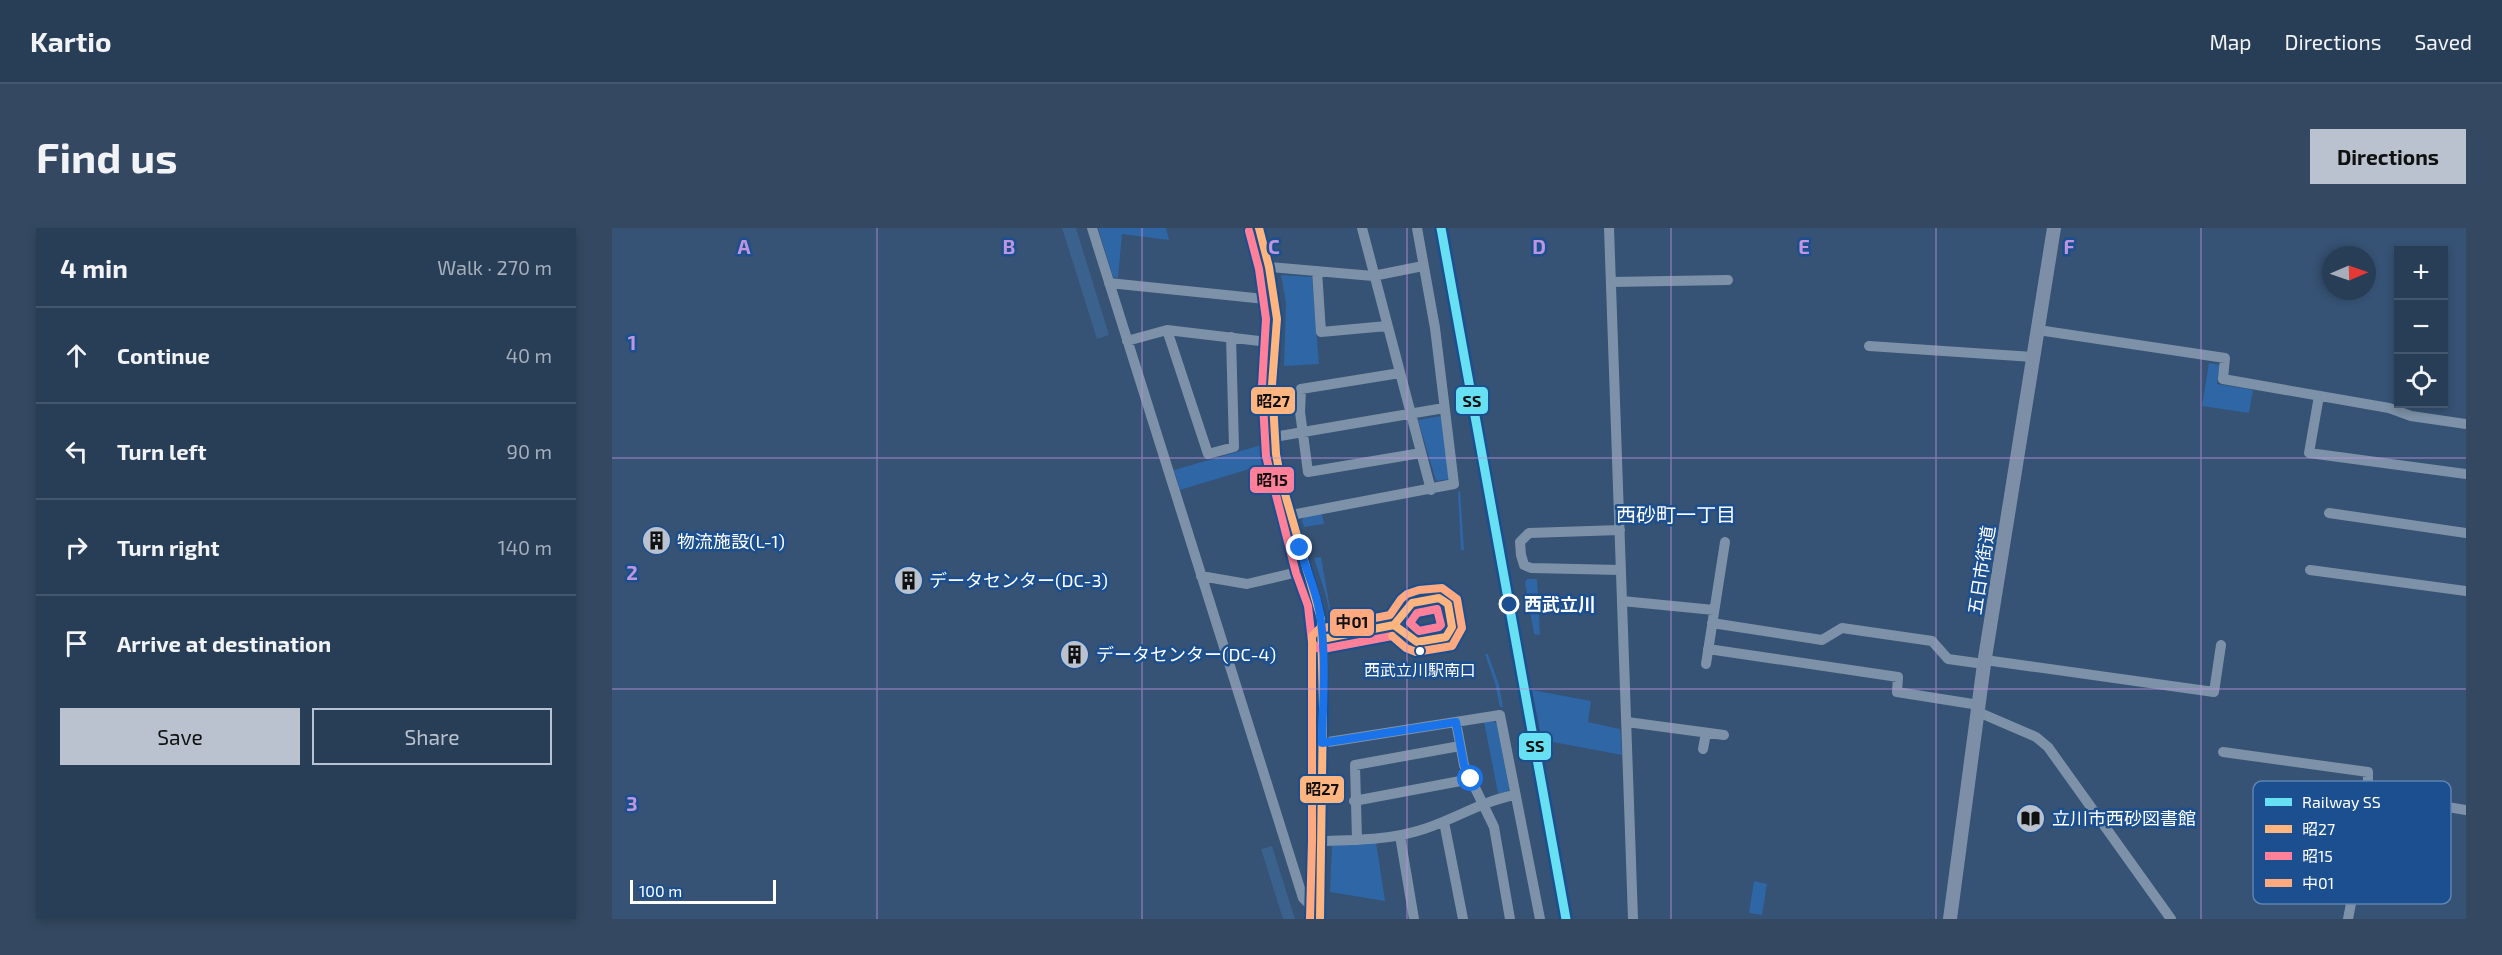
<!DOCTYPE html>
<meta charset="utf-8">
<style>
body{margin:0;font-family:"Exo 2","Noto Sans JP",sans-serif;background:#344961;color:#f1f3f6}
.controls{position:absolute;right:18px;top:18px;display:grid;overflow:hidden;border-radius:0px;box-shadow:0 3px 9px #0003}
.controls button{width:54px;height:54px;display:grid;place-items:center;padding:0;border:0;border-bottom:2px solid #44576d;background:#283e57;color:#f1f3f6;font:30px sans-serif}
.compass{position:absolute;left:1710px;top:18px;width:54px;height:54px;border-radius:50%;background:#283e57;box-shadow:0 3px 9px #0003;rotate:88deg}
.scale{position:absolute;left:18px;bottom:15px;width:146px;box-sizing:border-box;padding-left:6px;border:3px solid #fff;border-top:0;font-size:16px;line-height:21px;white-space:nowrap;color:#fff;-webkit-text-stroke:4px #1b4f8f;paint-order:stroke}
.stop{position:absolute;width:18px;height:18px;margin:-14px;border:4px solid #1a73e8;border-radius:50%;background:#fff}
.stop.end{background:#1a73e8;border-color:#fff;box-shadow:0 2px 6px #0008}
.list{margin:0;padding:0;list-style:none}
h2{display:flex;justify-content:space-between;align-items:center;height:78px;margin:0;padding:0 24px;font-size:26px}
h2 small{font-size:20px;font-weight:400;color:#a5aeba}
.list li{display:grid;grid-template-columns:39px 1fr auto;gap:18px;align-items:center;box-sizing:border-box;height:96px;padding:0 24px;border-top:2px solid #44576d}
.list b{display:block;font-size:22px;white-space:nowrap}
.list em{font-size:20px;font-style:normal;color:#a5aeba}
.actions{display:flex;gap:12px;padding:18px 24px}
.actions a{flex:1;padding:14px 0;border:2px solid #b9c2ce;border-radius:0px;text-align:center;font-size:21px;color:#b9c2ce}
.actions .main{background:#b9c2ce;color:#111}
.icon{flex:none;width:33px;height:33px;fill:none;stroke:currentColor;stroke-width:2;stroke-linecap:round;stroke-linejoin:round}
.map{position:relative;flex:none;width:1854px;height:691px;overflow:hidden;border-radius:0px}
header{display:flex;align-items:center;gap:36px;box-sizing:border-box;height:84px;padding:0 30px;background:#283e57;border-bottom:2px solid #44576d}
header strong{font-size:28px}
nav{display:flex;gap:33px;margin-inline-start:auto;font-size:21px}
.intro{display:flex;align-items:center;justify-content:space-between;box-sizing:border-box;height:144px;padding:0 36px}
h1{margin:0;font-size:42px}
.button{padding:15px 27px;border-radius:0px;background:#b9c2ce;color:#111;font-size:21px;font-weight:700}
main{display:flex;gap:36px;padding:0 36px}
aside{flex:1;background:#283e57;border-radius:0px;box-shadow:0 3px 9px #0003}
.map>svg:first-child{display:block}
</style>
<header>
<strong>Kartio</strong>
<nav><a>Map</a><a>Directions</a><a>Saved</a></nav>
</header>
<div class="intro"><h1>Find us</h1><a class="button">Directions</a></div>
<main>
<aside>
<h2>4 min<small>Walk · 270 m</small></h2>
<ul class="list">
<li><svg class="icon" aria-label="ahead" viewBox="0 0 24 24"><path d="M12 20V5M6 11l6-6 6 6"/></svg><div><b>Continue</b></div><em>40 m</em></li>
<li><svg class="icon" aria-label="left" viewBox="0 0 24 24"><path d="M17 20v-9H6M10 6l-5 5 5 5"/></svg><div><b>Turn left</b></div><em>90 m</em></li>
<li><svg class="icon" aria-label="right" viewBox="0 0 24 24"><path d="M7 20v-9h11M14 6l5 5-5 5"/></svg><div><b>Turn right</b></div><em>140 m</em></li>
<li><svg class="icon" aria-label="arrive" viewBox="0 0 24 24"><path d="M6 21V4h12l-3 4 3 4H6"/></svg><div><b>Arrive at destination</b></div></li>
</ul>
<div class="actions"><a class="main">Save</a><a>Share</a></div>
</aside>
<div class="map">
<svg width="1854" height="691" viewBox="0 0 1854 691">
<rect width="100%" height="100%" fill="#365274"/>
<!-- green -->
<path fill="#2f66a5" d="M486,0H554L557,12L510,6L506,50L501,49Z
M669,47L700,49L707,136L672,138L674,75Z
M1597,135L1608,137L1605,156L1641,162L1637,185L1590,178Z
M829,188L837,251L824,253L806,192Z
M653,216L657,235L568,262L562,242Z
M848,262L852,322H849L846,265Z
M710,286L712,296L692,299L690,292L693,288Z
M709,329L719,386L728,392L755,389L727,394L718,387L714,368L702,330Z
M915,351H925L928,407L922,406L913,354Z
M873,426H876L887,457L891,479H888L883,455Z
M920,462L979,473L976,494L1008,501L1010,527L930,512Z
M882,493L885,497L897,560L896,564L886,565L872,494Z
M764,614L773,673L718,664L720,617Z
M1142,653L1155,656L1150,687L1137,685Z"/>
<!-- water -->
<path fill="#3b618d" d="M450,0H464L497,107L485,111Z
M660,618L683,691H671L649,621Z"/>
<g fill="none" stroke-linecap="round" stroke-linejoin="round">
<!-- minor -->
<path stroke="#7d92a8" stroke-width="10" d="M480,0L691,670L696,675L708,677
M647,0L657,39L665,91L660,157L664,226L669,252L709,391L711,480L708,691
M750,0L819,262
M997,0L1021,691
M657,39L761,48L811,38
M705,43L709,104L775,98
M999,54L1116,52
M497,55L663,72
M555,102L596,226L622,219L619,109
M1426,102L1613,130L1611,151L1777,180L1799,188L1854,196
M515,113L555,102L664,115
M1257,118L1421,129
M788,145L689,161L688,184L696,244L809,225
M1707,168L1697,225L1854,246
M662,209L832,180
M1717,285L1854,305
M679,287L842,256L823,100L805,0
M1008,302L917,305L908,314L909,327L912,337L919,340L1009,342
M1698,342L1854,363
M589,348L635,356L694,342
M1010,373L1102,382
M1100,395L1210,412L1230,400L1320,413L1336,431L1372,436
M710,411L782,397C789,392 790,388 794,381C800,371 816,372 827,370L836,376L840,399L834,409L805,414C798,412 793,402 782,397
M1096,421L1286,449L1285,464L1367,477
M1373,432L1602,464L1609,417
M1094,436L1113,314
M1366,484L1424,509L1436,519L1559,691
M844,494L852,537L882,599L898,691
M1015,494L1112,507
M710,515L888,487L928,691
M1091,521L1094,505
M1611,524L1756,544V559L1763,571
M742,573L859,551
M832,594L851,691
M788,608L802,691
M745,612L743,537L848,518
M711,613C745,612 779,612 812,601C843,591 870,573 903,567
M1653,666H1740
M1736,691L1757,582L1763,571L1775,569L1854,582"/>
<!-- major -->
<path stroke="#7d8ea7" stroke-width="14" d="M1338,691L1372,436L1442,0"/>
<defs>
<path id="bus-1" d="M647,0L657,39L665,91L660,157L664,226L669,252L709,391L711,480L708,691
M827,370L836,376L840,399L834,409L805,414L782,397L800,375Z
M710,411L782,397"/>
<path id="bus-2" d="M637,3L647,41L654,91L650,158L654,228L684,345L696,378L700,414L704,420L711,421L780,408
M825,381L829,397L827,399L807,403L798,395L805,385Z"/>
<path id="bus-3" d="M698,691L700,613V408L707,401L778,387L789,371L795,366L807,362L830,360L845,371L850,400L840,418L804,424L794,420L780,408"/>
</defs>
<!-- bus-1 casing -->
<use href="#bus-1" stroke="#1b4f8f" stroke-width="12"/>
<!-- bus-2 casing -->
<use href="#bus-2" stroke="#1b4f8f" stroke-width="12"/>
<!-- bus-3 casing -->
<use href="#bus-3" stroke="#1b4f8f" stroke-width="12"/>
<!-- bus-1 -->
<use href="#bus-1" stroke="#ffb580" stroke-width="8"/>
<!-- bus-2 -->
<use href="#bus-2" stroke="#ff8098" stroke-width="8"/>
<!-- bus-3 -->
<use href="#bus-3" stroke="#ffa980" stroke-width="8"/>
<defs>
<path id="rail-1" d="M829,0L954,691"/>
</defs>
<!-- rail-1 casing -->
<use href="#rail-1" stroke="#1b4f8f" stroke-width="14"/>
<!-- rail-1 -->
<use href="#rail-1" stroke="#66e0f2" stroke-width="9"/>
</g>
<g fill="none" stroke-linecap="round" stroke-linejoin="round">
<!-- route -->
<path stroke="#1a73e8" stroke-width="8" d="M688,320C693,339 702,358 706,377C715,414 711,476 710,515L844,494L852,537L859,551"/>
</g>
<!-- grid -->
<path fill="none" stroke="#bd96df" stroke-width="1.5" stroke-opacity="0.55" d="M265,0V691M530,0V691M795,0V691M1059,0V691M1324,0V691M1589,0V691M0,230H1854M0,461H1854"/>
<!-- icons -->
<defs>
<symbol id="building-disc" viewBox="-11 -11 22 22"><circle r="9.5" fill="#b9c2ce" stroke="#1b4f8f"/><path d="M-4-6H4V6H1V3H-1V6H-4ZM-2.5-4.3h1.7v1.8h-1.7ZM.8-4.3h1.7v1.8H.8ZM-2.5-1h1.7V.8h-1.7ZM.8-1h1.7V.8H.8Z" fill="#111"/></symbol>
<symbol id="library-disc" viewBox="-11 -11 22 22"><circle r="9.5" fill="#b9c2ce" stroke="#1b4f8f"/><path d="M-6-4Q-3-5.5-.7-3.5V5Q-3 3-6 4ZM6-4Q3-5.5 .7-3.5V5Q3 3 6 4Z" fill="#111"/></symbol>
</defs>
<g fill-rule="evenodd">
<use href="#building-disc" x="28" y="296" width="33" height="33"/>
<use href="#building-disc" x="280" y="336" width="33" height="33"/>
<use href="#building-disc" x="446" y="410" width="33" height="33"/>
<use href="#library-disc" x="1402" y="574" width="33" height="33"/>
</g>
<!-- markers -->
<circle fill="#1b4f8f" stroke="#fff" stroke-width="3" cx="897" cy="376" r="9"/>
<circle fill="#fff" stroke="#1b4f8f" stroke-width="2" cx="808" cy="423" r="5"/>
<g text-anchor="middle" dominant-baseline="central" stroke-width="5" stroke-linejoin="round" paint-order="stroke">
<!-- bus labels -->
<g font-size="16" fill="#fff" stroke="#1b4f8f">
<text x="808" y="441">西武立川駅南口</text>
</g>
<!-- poi labels -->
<g font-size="18" fill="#fff" stroke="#1b4f8f" text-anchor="start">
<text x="65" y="313">物流施設(L-1)</text>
<text x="317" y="352">データセンター(DC-3)</text>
<text x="484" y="426">データセンター(DC-4)</text>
<text x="1440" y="590">立川市西砂図書館</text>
</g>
<!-- street labels -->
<g font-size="18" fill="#fff" stroke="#1b4f8f">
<text transform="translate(1369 342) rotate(-81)">五日市街道</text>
</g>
<!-- stop labels -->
<g font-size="18" font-weight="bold" fill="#fff" stroke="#1b4f8f" text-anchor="start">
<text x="912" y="376">西武立川</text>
</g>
<!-- neighbourhood labels -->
<g font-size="20" fill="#fff" stroke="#1b4f8f">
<text x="1064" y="286">西砂町一丁目</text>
</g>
</g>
<!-- legend -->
<rect x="1641" y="553" width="198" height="123" rx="9" fill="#1b4f8f" stroke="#5f84b1" stroke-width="1.5"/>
<rect x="1653" y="570" width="27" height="8" fill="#66e0f2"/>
<rect x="1653" y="597" width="27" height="8" fill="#ffb580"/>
<rect x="1653" y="624" width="27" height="8" fill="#ff8098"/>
<rect x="1653" y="651" width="27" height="8" fill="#ffa980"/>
<g font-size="16" fill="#fff">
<text x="1690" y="580">Railway SS</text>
<text x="1690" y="607">昭27</text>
<text x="1690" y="634">昭15</text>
<text x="1690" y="661">中01</text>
</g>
<g font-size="20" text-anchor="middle" font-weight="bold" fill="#bd96df" stroke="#1b4f8f" stroke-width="5" stroke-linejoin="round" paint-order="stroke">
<text x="132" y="26">A</text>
<text x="397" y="26">B</text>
<text x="662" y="26">C</text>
<text x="927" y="26">D</text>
<text x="1192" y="26">E</text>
<text x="1457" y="26">F</text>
<text x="20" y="122">1</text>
<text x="20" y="352">2</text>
<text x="20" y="583">3</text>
</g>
<g stroke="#1b4f8f" stroke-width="2">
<rect x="638" y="158" width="46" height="29" rx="6" fill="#ffb580"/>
<rect x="843" y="158" width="34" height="29" rx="6" fill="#66e0f2"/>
<rect x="637" y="238" width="46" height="28" rx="6" fill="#ff8098"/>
<rect x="717" y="380" width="46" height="29" rx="6" fill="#ffa980"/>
<rect x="906" y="504" width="34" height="29" rx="6" fill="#66e0f2"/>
<rect x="687" y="547" width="46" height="29" rx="6" fill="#ffb580"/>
</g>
<g font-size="16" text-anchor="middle" font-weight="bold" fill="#111">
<text x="661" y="179">昭27</text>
<text x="860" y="179">SS</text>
<text x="660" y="258">昭15</text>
<text x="740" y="400">中01</text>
<text x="923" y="524">SS</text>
<text x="710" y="567">昭27</text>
</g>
</svg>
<div class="controls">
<button>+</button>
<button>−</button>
<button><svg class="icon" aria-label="locate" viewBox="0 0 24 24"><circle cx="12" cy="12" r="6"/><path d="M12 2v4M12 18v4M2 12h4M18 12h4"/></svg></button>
</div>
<svg class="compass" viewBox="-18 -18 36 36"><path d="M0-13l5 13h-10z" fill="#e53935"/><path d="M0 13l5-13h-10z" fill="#a5aeba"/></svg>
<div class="scale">100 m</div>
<div class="stop" style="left:859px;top:551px"></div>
<div class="stop end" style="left:688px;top:320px"></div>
</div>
</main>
